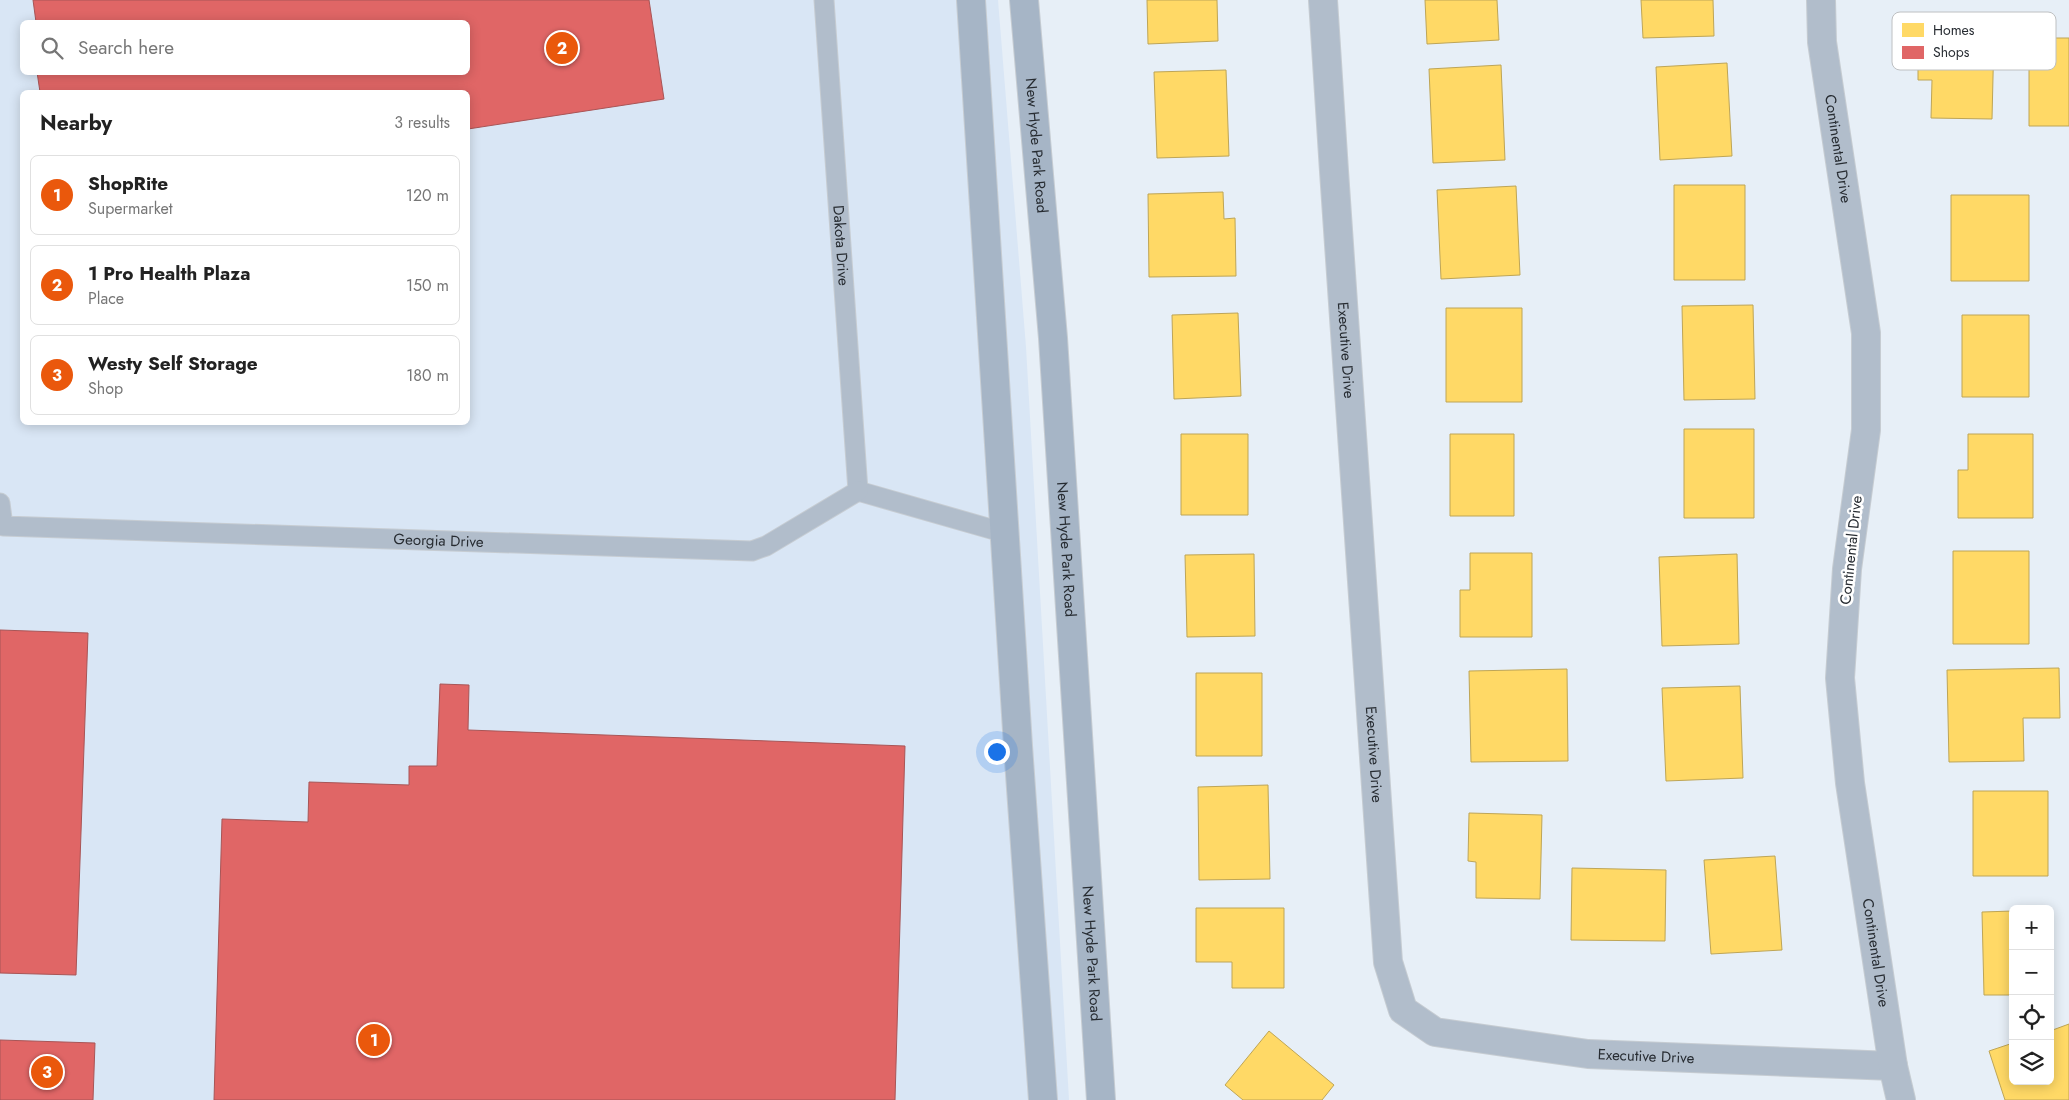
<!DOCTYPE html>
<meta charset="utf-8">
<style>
body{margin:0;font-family:Jost,sans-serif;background:#f2f2f2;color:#222}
.controls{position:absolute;right:15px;bottom:15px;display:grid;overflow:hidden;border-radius:8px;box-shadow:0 2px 12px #0003}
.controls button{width:45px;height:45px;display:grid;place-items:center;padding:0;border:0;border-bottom:1px solid #e0e0e0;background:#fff;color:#222;font:25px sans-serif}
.you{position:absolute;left:996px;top:751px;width:18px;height:18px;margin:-12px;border:4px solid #fff;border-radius:50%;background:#1a73e8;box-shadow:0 0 0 8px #1a73e833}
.badge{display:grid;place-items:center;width:32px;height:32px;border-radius:50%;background:#ea580c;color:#fff;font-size:16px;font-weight:700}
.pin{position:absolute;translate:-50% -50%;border:2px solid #fff;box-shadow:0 1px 5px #0006}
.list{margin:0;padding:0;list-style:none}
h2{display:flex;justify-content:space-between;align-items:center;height:65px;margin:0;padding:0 20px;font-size:21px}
h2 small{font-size:16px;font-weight:400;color:#767676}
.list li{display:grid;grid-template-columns:32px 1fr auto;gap:15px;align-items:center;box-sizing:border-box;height:80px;margin:0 10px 10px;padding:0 10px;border:1px solid #e0e0e0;border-radius:8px}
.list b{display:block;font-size:19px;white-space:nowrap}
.list p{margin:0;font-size:16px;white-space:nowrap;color:#767676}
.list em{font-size:16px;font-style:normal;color:#767676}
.icon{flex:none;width:28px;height:28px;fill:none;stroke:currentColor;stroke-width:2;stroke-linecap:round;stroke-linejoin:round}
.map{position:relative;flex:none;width:2069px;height:1100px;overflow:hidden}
.search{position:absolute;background:#fff;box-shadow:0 2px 12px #0003;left:20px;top:20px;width:450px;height:55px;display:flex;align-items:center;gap:12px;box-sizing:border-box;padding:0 18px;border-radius:8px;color:#767676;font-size:19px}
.panel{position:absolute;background:#fff;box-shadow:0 2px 12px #0003;left:20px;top:90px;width:450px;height:335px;border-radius:8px}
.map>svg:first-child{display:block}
</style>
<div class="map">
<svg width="2069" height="1100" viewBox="0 0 2069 1100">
<rect width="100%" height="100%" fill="#e7eff7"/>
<!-- built -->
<path fill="#d9e6f5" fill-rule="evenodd" d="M0,0H998L1026,347L1069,1100H0ZM22,22H468V72H22ZM22,92H468V422H22Z"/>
<!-- homes -->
<path fill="#ffd966" stroke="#bea556" d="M1147,0H1217L1218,41L1148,44Z
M1425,0H1497L1499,40L1427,44Z
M1641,0H1713L1714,36L1643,38Z
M1918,34L1994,35L1992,119L1931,118L1932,80H1918Z
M2029,38H2069V126H2029Z
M1727,63L1732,156L1660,160L1656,67Z
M1501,65L1505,160L1433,163L1429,69Z
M1226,70L1229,156L1157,158L1154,72Z
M1674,185H1745V280H1674Z
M1516,186L1520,275L1441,279L1437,190Z
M1223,192L1224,219L1235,218L1236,276L1149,277L1148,194Z
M1951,195H2029V281H1951Z
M1753,305L1755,399L1684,400L1682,306Z
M1446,308H1522V402H1446Z
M1238,313L1241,396L1174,399L1172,315Z
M1962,315H2029V397H1962Z
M1684,429H1754V518H1684Z
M1181,434H1248V515H1181Z
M1450,434H1514V516H1450Z
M1968,434H2033V518H1958V470H1968Z
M1953,551H2029V644H1953Z
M1470,553H1532V637H1460V590H1470Z
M1254,554L1255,636L1187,637L1185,555Z
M1737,554L1739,644L1662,646L1659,557Z
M2059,668L2060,718H2023L2024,761L1949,762L1947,670Z
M1567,669L1568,761L1471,762L1469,671Z
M1196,673H1262V756H1196Z
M1740,686L1743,778L1666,781L1662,688Z
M1268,785L1270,879L1199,880L1198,787Z
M1973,791H2048V876H1973Z
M1469,813L1542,815L1540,899L1476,898V862L1468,861Z
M1775,856L1782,950L1711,954L1704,860Z
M1572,868L1666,870L1665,941L1571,940Z
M1196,908H1284V988H1232V962H1196Z
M2013,911V995H1984L1982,912Z
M2069,1024V1100H2005L1989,1051L2013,1043V1081H2050V1031Z
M1269,1031L1334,1085L1322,1100H1243L1225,1085Z"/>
<!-- shops -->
<path fill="#e06666" stroke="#a85556" d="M33,0H649L664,99L468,129V92H40L37,72H468V22H36Z
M0,630L88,633L76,975L0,973Z
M440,684L469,685L468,730L905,746L895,1100H214L222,819L308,822L309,782L409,785V766H437Z
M0,1040L95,1043L93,1100H0Z"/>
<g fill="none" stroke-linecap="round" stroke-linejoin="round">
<defs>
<g id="service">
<path id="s1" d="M824,0L858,491"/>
<path d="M858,491L1005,533"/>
<path id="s2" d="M0,503L3,526L752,551L766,546L858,491"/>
</g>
<g id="minor">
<path id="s3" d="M1323,0C1343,321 1367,642 1388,962L1403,1010L1435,1032L1588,1054L1893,1066"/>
<path id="s4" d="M1821,0L1822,42L1866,333V430L1847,569L1840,678L1850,783L1893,1066L1901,1100"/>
</g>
<g id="primary">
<path d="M971,0L1018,746L1043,1100"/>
<path id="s5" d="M1024,0L1053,338L1101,1100"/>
</g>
</defs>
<!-- service casing -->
<use href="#service" stroke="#c6ccd2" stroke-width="21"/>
<!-- minor casing -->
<use href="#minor" stroke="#c6ccd2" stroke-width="30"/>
<!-- primary casing -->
<use href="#primary" stroke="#c6ccd2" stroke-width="30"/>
<!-- service -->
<use href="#service" stroke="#b1bdcb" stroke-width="19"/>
<!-- minor -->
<use href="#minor" stroke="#b1bdcb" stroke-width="28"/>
<!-- primary -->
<use href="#primary" stroke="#a6b5c6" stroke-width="28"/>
</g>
<g text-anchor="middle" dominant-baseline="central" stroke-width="5" stroke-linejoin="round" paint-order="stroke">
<!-- street labels -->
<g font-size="15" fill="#272c32" stroke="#fff">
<text stroke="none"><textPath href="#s5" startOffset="146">New Hyde Park Road</textPath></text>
<text stroke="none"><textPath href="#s4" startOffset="150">Continental Drive</textPath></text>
<text stroke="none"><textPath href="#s1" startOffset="246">Dakota Drive</textPath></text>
<text stroke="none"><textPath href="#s3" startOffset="351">Executive Drive</textPath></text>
<text stroke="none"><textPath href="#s2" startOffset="459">Georgia Drive</textPath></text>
<text stroke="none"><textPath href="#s5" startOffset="551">New Hyde Park Road</textPath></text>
<text transform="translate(1851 550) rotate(-84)">Continental Drive</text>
<text stroke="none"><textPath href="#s3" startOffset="756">Executive Drive</textPath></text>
<text stroke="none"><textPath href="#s4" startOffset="960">Continental Drive</textPath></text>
<text stroke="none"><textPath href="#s5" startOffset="956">New Hyde Park Road</textPath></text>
<text stroke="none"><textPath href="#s3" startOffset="1266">Executive Drive</textPath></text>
</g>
</g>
<!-- legend -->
<rect x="1892" y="12" width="164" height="58" rx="8" fill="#fff" stroke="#bec0c2" stroke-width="1"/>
<rect x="1902" y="23" width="22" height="14" fill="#ffd966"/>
<rect x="1902" y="46" width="22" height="13" fill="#e06666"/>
<g font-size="14" fill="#272c32">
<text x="1933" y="35">Homes</text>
<text x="1933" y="57">Shops</text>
</g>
</svg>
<div class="controls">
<button>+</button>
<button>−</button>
<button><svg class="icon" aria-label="locate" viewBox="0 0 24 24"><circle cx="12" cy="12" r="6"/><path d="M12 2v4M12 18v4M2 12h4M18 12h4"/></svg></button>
<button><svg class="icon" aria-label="layers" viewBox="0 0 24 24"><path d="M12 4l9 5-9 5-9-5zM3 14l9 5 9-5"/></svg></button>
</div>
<div class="you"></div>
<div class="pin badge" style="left:374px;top:1040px">1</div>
<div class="pin badge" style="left:562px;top:48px">2</div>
<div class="pin badge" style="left:47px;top:1072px">3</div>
<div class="search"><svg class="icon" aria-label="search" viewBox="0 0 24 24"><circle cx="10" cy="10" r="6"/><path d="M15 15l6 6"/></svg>Search here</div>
<section class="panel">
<h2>Nearby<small>3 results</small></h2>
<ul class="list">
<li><span class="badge">1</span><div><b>ShopRite</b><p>Supermarket</p></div><em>120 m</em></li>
<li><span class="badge">2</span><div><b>1 Pro Health Plaza</b><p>Place</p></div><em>150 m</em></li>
<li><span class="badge">3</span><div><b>Westy Self Storage</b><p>Shop</p></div><em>180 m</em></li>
</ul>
</section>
</div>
